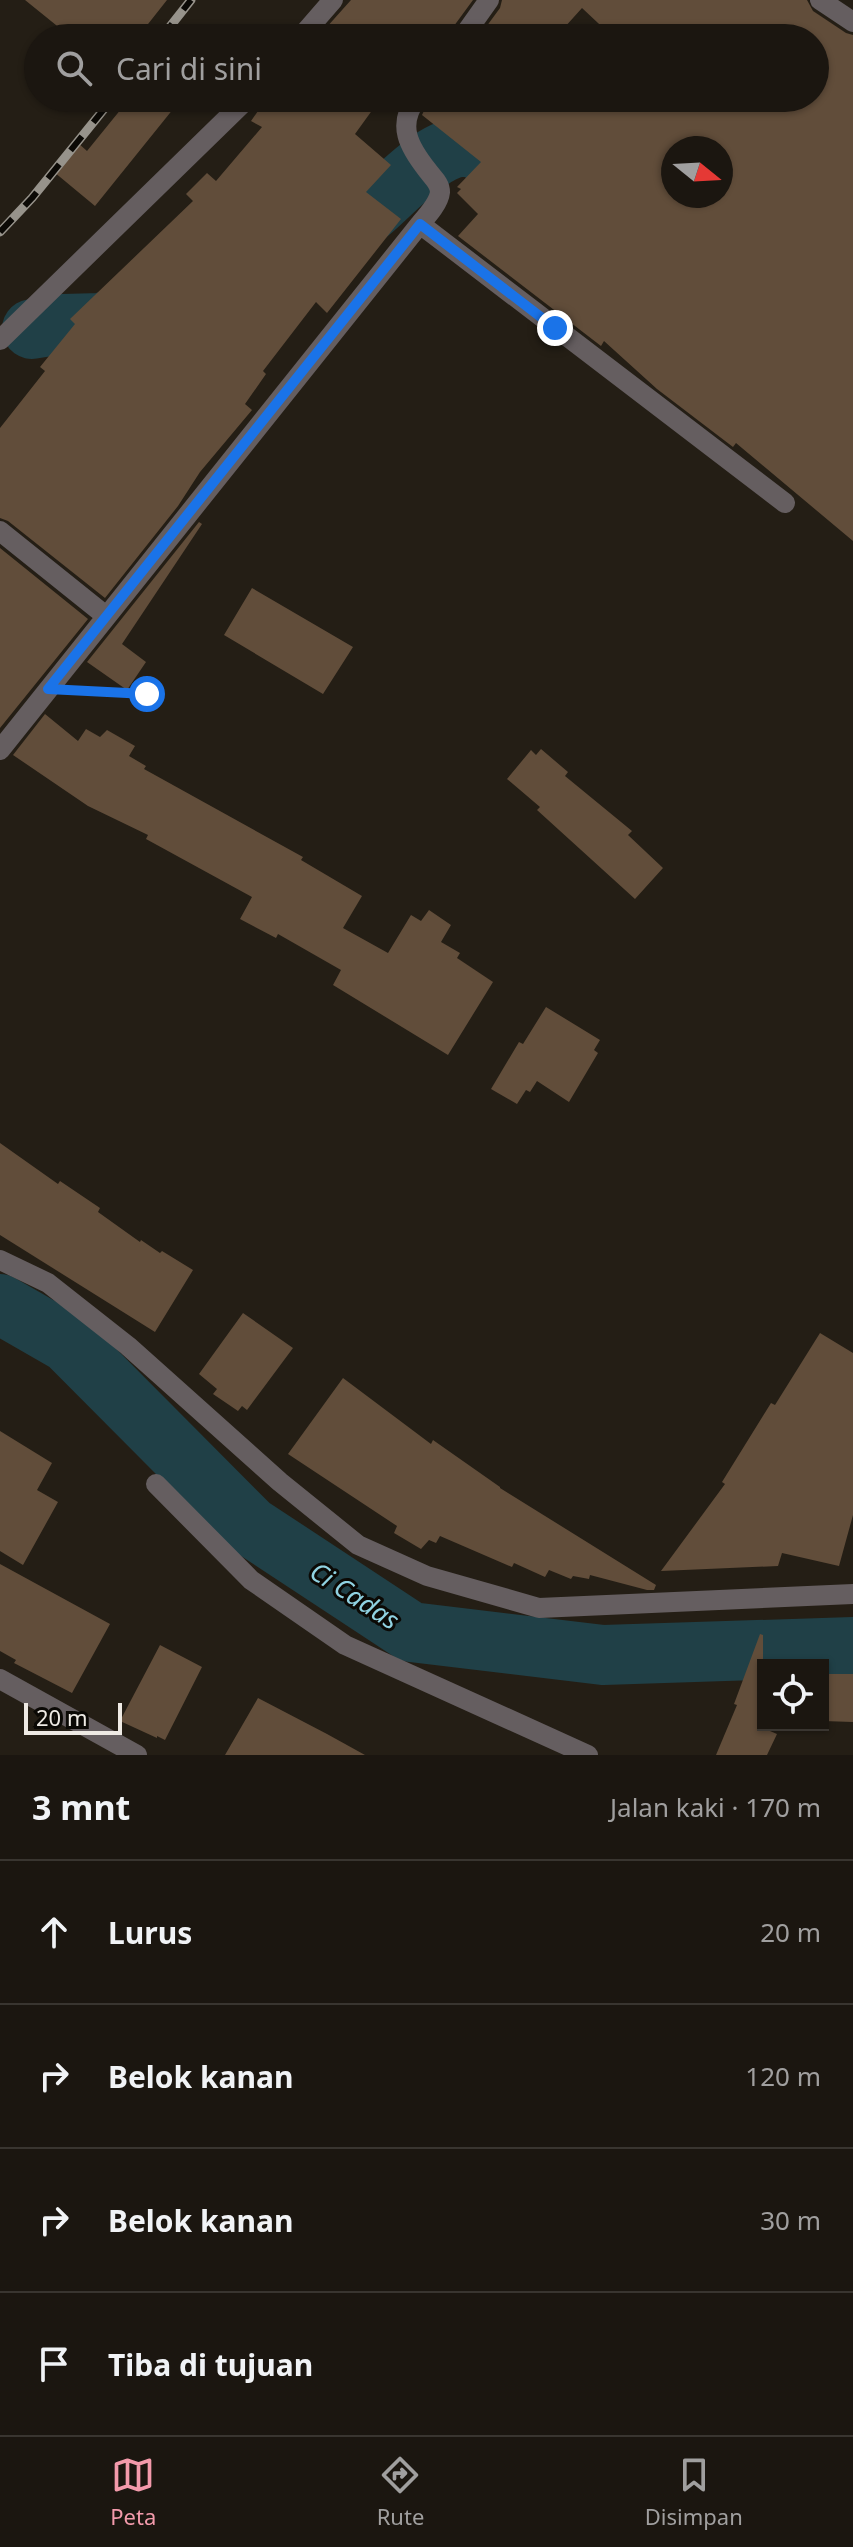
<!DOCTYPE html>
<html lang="id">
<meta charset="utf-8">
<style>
body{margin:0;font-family:"Noto Sans",sans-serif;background:#241f19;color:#f1f3f6}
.controls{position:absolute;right:24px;bottom:24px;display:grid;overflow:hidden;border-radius:0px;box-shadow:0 2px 6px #0004}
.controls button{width:72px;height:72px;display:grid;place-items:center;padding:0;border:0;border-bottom:2px solid #393530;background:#1b1610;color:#f1f3f6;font:40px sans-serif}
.compass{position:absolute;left:661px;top:136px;width:72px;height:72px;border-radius:50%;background:#1b1610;box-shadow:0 2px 6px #0004;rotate:108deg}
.scale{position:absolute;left:24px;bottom:20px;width:98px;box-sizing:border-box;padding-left:8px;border:4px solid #eeeae4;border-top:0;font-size:22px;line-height:28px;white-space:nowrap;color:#eeeae4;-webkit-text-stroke:6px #0b0905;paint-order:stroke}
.stop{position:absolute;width:24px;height:24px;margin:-18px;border:6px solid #1a73e8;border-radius:50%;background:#fff}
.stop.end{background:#1a73e8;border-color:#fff;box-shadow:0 2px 8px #0008}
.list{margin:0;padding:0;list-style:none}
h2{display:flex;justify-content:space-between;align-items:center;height:104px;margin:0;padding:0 32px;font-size:34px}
h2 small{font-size:26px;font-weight:400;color:#a09f9f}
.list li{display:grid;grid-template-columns:52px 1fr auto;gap:24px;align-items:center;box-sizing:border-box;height:144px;padding:0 32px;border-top:2px solid #393530}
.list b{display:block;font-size:30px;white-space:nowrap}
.list em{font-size:26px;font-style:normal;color:#a09f9f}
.icon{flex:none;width:44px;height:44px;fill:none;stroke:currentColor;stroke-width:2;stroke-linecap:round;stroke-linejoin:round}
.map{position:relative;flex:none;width:853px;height:1755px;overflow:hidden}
.search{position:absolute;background:#1b1610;box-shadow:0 2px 6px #0004;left:24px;right:24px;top:24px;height:88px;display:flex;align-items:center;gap:20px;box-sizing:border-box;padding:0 28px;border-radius:44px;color:#a09f9f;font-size:30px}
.sheet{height:680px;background:#1b1610}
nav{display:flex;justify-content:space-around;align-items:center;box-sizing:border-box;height:112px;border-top:2px solid #393530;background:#1b1610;font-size:22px;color:#a09f9f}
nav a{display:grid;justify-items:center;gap:4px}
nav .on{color:#f39aab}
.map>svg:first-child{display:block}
</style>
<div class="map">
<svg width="853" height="1755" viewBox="0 0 853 1755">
<rect width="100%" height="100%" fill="#241e15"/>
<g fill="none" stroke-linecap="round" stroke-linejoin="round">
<!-- river -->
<path stroke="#204047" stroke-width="60" d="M313,249C330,238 349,228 366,215C394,194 441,132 480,150L526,192
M32,329L63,324L101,323L155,305
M0,1304L68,1343L250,1526L411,1632L603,1655L853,1647"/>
</g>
<!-- building -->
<path fill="#614d3a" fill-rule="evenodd" d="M25,0H167L137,38H72Z
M351,0H473L451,30L449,38H317Z
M502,0H807L813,11L846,33L853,35V541L736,443L733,447L657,389L604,341L601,346L458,236L478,214L457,193L461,189L457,187L481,162L422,115L430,98H815V38H614L582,8L555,38H478L500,8ZM673,148H721V196H673Z
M130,98H182L95,206L54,172L78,143L87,151Z
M267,98H381L355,134L391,165L366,192L401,219L327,313L316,302L263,371L266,374L245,404L252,410L200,472L178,506L105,598L8,521L0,518V428L45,371L40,367L75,324L70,319L193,201L186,194L207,173L216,181L262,127L251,121Z
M199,522L202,524L122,644L146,662L127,690L87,662Z
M0,548L88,619L0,728Z
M252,588L353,647L323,694L224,635Z
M45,714L78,741L86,729L100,737L107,730L135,746L129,756L146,766L144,769L303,857L301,860L362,896L343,928L388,953L411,915L421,921L429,910L451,925L441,942L460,953L457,958L493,982L448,1055L333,985L341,970L278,934L276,938L240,919L252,897L146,839L148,835L88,806L13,755Z
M541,749L568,772L565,776L632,831L628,835L663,868L635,899L537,810L540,807L507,779L531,750L536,755Z
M546,1007L600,1040L594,1050L598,1053L569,1102L537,1081L530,1092L526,1090L517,1104L491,1089L519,1042L523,1044Z
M0,1143L58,1184L60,1181L100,1208L98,1212L140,1242L141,1240L160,1253L162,1251L193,1270L155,1332L0,1235Z
M243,1313L293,1348L247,1410L242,1406L238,1411L213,1394L217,1389L199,1374Z
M820,1333L853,1353V1515L839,1566L782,1553L778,1566L661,1571L725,1484L722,1482L771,1403L775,1405Z
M343,1378L431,1444L433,1440L500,1487V1488L656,1585L654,1590H647L590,1575L589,1579L573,1576L571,1579L549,1570L545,1577L514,1563L512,1567L440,1536L436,1543L429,1540L421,1549L394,1533L397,1526L288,1454Z
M0,1431L52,1463L37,1490L58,1502L23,1565L0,1551Z
M0,1564L110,1624L72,1693L14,1663L16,1660L0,1651Z
M760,1634L763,1635V1728L777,1734L767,1755H716L737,1705L734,1704Z
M160,1645L202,1667L165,1740L157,1736V1738L120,1721Z
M823,1674H853V1722L823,1721Z
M258,1698L327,1734L365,1755H225Z"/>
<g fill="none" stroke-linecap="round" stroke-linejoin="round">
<!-- path -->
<path stroke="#68625a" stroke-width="5" stroke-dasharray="2 6" stroke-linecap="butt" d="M80,691L147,694"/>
<!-- service -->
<path stroke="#655e60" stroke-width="20" d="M156,1484L251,1580L345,1645L588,1755"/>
<!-- minor -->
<path stroke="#655e60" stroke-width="20" d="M820,0L853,22
M300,38L333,0
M462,38L489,0
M420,224L785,503
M0,340L248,98
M0,531L106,616
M0,750L420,224C427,216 439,203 440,192C440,183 433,178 428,171C409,147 396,125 417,98
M0,1260L48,1283L128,1346L280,1482L358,1545L427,1576L539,1608L853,1594
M0,1679L137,1755"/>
<defs>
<path id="rail" d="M161,38L191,0
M0,232L32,198L113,98"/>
</defs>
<!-- rail casing -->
<use href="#rail" stroke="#97938b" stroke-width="9"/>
<!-- rail -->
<use href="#rail" stroke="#0b0905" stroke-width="6" stroke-dasharray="18" stroke-linecap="butt"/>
</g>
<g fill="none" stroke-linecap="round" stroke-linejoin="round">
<!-- route -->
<path stroke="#1a73e8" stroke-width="10" d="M147,694L48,689L420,224L555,328"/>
</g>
<g text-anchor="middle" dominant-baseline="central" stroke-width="6" stroke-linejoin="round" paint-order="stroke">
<!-- water labels -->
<g font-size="26" font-style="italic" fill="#90d2e1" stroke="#0b0905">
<text transform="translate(355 1595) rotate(33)">Ci Cadas</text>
</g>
</g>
</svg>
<div class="controls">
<button><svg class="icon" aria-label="locate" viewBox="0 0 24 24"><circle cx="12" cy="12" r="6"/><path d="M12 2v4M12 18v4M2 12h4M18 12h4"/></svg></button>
</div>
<svg class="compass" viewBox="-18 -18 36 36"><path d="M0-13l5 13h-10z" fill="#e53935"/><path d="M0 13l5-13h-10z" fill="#a09f9f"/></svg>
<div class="scale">20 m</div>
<div class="stop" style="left:147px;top:694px"></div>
<div class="stop end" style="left:555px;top:328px"></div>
<div class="search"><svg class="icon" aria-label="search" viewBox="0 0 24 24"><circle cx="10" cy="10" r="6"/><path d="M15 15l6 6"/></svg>Cari di sini</div>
</div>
<section class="sheet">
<h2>3 mnt<small>Jalan kaki · 170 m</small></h2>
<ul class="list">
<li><svg class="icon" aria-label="ahead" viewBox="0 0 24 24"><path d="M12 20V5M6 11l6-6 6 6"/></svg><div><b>Lurus</b></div><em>20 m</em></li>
<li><svg class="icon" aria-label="right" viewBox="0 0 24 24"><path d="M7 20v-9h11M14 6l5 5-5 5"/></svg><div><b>Belok kanan</b></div><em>120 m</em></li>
<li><svg class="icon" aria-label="right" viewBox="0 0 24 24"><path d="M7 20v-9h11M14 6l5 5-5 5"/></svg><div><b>Belok kanan</b></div><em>30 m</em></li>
<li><svg class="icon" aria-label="arrive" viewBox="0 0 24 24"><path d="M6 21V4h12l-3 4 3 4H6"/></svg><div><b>Tiba di tujuan</b></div></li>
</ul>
</section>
<nav>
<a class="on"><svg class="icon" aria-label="map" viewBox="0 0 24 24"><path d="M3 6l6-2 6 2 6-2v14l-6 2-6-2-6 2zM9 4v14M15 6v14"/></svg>Peta</a>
<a><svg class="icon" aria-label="directions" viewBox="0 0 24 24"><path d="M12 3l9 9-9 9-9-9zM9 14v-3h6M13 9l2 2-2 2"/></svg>Rute</a>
<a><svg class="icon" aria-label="saved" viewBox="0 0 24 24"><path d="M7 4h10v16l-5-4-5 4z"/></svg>Disimpan</a>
</nav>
